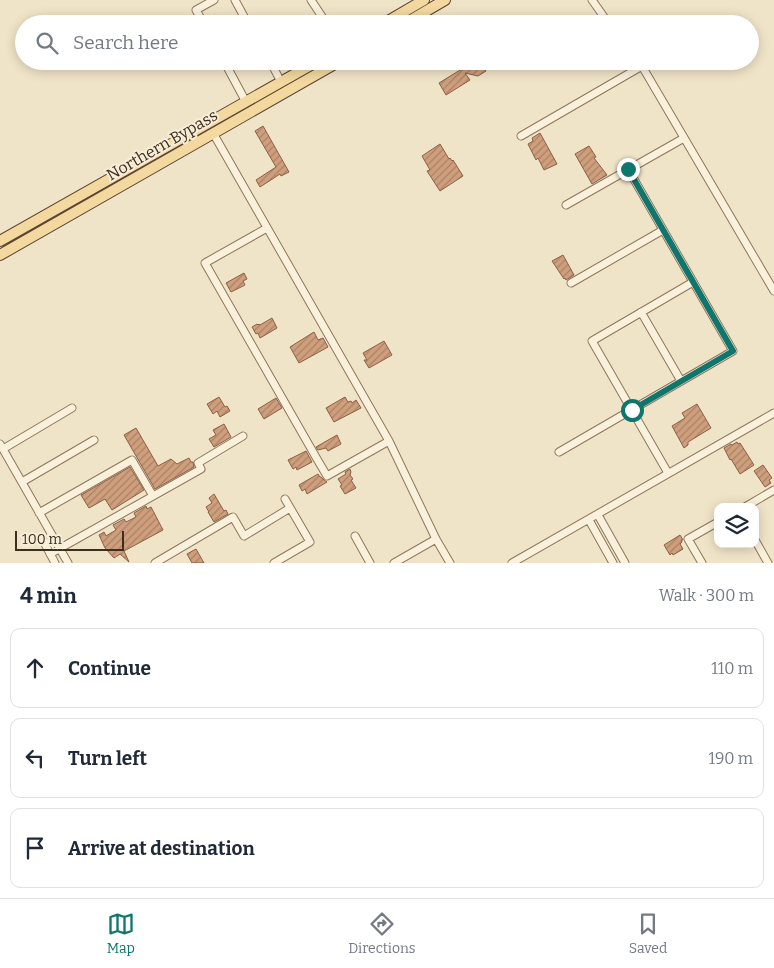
<!DOCTYPE html>
<meta charset="utf-8">
<style>
body{margin:0;font-family:Bitter,serif;background:#f6f6f7;color:#1f2937}
.controls{position:absolute;right:15px;bottom:15px;display:grid;overflow:hidden;border-radius:10px;box-shadow:0 2px 12px #0003}
.controls button{width:45px;height:45px;display:grid;place-items:center;padding:0;border:0;border-bottom:1px solid #e0e1e3;background:#fff;color:#1f2937;font:25px sans-serif}
.scale{position:absolute;left:15px;bottom:12px;width:109px;box-sizing:border-box;padding-left:5px;border:2px solid #3d2e20;border-top:0;font-size:14px;line-height:18px;white-space:nowrap;color:#3d2e20;-webkit-text-stroke:4px #f7eed8;paint-order:stroke}
.stop{position:absolute;width:15px;height:15px;margin:-11px;border:4px solid #0f766e;border-radius:50%;background:#fff}
.stop.end{background:#0f766e;border-color:#fff;box-shadow:0 1px 5px #0008}
.list{margin:0;padding:0;list-style:none}
h2{display:flex;justify-content:space-between;align-items:center;height:65px;margin:0;padding:0 20px;font-size:21px}
h2 small{font-size:16px;font-weight:400;color:#747a83}
.list li{display:grid;grid-template-columns:32px 1fr auto;gap:15px;align-items:center;box-sizing:border-box;height:80px;margin:0 10px 10px;padding:0 10px;border:1px solid #e0e1e3;border-radius:10px}
.list b{display:block;font-size:19px;white-space:nowrap}
.list em{font-size:16px;font-style:normal;color:#747a83}
.icon{flex:none;width:28px;height:28px;fill:none;stroke:currentColor;stroke-width:2;stroke-linecap:round;stroke-linejoin:round}
.map{position:relative;flex:none;width:774px;height:563px;overflow:hidden}
.search{position:absolute;background:#fff;box-shadow:0 2px 12px #0003;left:15px;right:15px;top:15px;height:55px;display:flex;align-items:center;gap:12px;box-sizing:border-box;padding:0 18px;border-radius:28px;color:#747a83;font-size:19px}
.sheet{height:335px;background:#fff}
nav{display:flex;justify-content:space-around;align-items:center;box-sizing:border-box;height:70px;border-top:1px solid #e0e1e3;background:#fff;font-size:14px;color:#747a83}
nav a{display:grid;justify-items:center;gap:2px}
nav .on{color:#0f766e}
.map>svg:first-child{display:block}
</style>
<div class="map">
<svg width="774" height="563" viewBox="0 0 774 563">
<defs>
<pattern id="building-hatch" width="6" height="6" patternUnits="userSpaceOnUse" patternTransform="scale(1.25)"><rect width="6" height="6" fill="#cf9f7d"/><path d="M-1 1l2-2M0 6l6-6M5 7l2-2" fill="none" stroke="#a98266"/></pattern>
</defs>
<rect width="100%" height="100%" fill="#f0e4c8"/>
<!-- building -->
<path fill="url(#building-hatch)" stroke="#8d5f41" d="M472,61H479L486,71L478,76L465,73L470,80L446,95L439,83L465,67L464,66Z
M263,126L289,172L281,176L280,174L260,187L256,180L276,167L255,131Z
M540,133L557,164L544,170L538,158L536,160L528,144L533,141L532,138Z
M440,144L449,159L450,158L452,161L453,160L463,176L440,191L427,171L430,170L422,156Z
M589,146L596,157L594,158L607,175L592,184L575,154Z
M563,255L574,275L566,280L565,278L564,279L552,261Z
M244,273L247,279L243,281L245,285L231,292L226,283Z
M272,318L277,328L260,338L258,333L256,334L252,327L257,324L258,325L259,324L260,325Z
M314,332L318,340L323,338L328,347L299,363L290,347Z
M384,341L392,355L369,368L364,360H367L363,353Z
M219,397L225,407L227,406L230,411L220,417L217,411L213,414L207,404Z
M345,397L348,402L351,401L352,403L356,400L361,408L334,422L326,408Z
M276,398L282,408L264,419L258,409Z
M697,404L711,428L688,442V445L684,448L672,426L685,418L682,413Z
M224,424L231,437L214,447L209,439L216,435L213,430Z
M136,428L158,466L171,459L177,464L189,458L191,462H193L194,467L155,489L124,435Z
M337,435L341,444L328,451L326,448L318,450L316,447Z
M737,442L738,444L740,443L754,465L740,474L731,459L730,460L724,448L731,444L732,445Z
M306,451L312,462L297,470L296,467L293,469L288,460Z
M763,465L772,478L769,480L771,483L765,487L754,471Z
M130,467L144,490L112,510L105,499L89,508L81,495Z
M350,469L351,472L350,475L353,479L351,480L356,488L345,494L340,486L342,485L338,479L346,474L345,472Z
M318,474L320,477H321L324,480L327,482L307,494L305,489L302,491L299,485Z
M214,494L224,511L226,510L228,514L214,522L208,512H209L206,507L212,503L209,498Z
M146,506L147,509L151,507L163,530L124,551L129,562L120,554L114,558L105,548L99,535L104,532L106,536L116,530L113,525L124,519L126,522L136,517L134,513Z
M680,535L683,540H681L682,542L680,544L683,549L673,555L672,553L670,555L664,545Z
M196,549L204,563H192L187,554Z"/>
<g fill="none" stroke-linecap="round" stroke-linejoin="round">
<defs>
<path id="street" d="M235,0L248,24
M311,0L327,24
M592,0L609,24
M204,24L196,10L214,0
M224,61L246,102
M270,61L281,82
M639,61L774,291
M213,133L389,441L436,539L450,563
M521,136L642,66
M566,205L684,138
M267,228L205,263L317,459L327,476L389,441
M571,283L663,230
M641,312L681,381
M0,444L68,563
M3,449L72,408
M559,452L733,351L628,169
M668,473L592,341L693,282
M22,482L94,440
M745,507L774,490
M39,513L132,460L153,496
M598,515L625,563
M589,520L613,563
M355,536L370,563
M54,539L45,544L55,563
M755,540L768,563
M50,554L201,469L198,463L243,436
M155,563L233,517L244,536L290,508
M274,563L310,542L285,499
M394,563L436,539
M512,563L774,413
M702,563L688,539L718,522"/>
<path id="primary" d="M383,24L424,0
M404,24L445,0
M0,241L318,61
M0,255L340,61"/>
</defs>
<!-- street casing -->
<use href="#street" stroke="#8d765c" stroke-width="9"/>
<!-- primary casing -->
<use href="#primary" stroke="#5b4430" stroke-width="12"/>
<!-- street -->
<use href="#street" stroke="#faf1dc" stroke-width="7"/>
<!-- primary -->
<use href="#primary" stroke="#f3d9a0" stroke-width="10"/>
</g>
<g fill="none" stroke-linecap="round" stroke-linejoin="round">
<!-- route -->
<path stroke="#0f766e" stroke-width="6" d="M628,169L733,351L632,410"/>
</g>
<g text-anchor="middle" dominant-baseline="central" stroke-width="4" stroke-linejoin="round" paint-order="stroke">
<!-- street labels -->
<g font-size="16" fill="#3d2e20" stroke="#f7eed8">
<text transform="translate(162 145) rotate(-30)">Northern Bypass</text>
</g>
</g>
</svg>
<div class="controls">
<button><svg class="icon" aria-label="layers" viewBox="0 0 24 24"><path d="M12 4l9 5-9 5-9-5zM3 14l9 5 9-5"/></svg></button>
</div>
<div class="scale">100 m</div>
<div class="stop" style="left:632px;top:410px"></div>
<div class="stop end" style="left:628px;top:169px"></div>
<div class="search"><svg class="icon" aria-label="search" viewBox="0 0 24 24"><circle cx="10" cy="10" r="6"/><path d="M15 15l6 6"/></svg>Search here</div>
</div>
<section class="sheet">
<h2>4 min<small>Walk · 300 m</small></h2>
<ul class="list">
<li><svg class="icon" aria-label="ahead" viewBox="0 0 24 24"><path d="M12 20V5M6 11l6-6 6 6"/></svg><div><b>Continue</b></div><em>110 m</em></li>
<li><svg class="icon" aria-label="left" viewBox="0 0 24 24"><path d="M17 20v-9H6M10 6l-5 5 5 5"/></svg><div><b>Turn left</b></div><em>190 m</em></li>
<li><svg class="icon" aria-label="arrive" viewBox="0 0 24 24"><path d="M6 21V4h12l-3 4 3 4H6"/></svg><div><b>Arrive at destination</b></div></li>
</ul>
</section>
<nav>
<a class="on"><svg class="icon" aria-label="map" viewBox="0 0 24 24"><path d="M3 6l6-2 6 2 6-2v14l-6 2-6-2-6 2zM9 4v14M15 6v14"/></svg>Map</a>
<a><svg class="icon" aria-label="directions" viewBox="0 0 24 24"><path d="M12 3l9 9-9 9-9-9zM9 14v-3h6M13 9l2 2-2 2"/></svg>Directions</a>
<a><svg class="icon" aria-label="saved" viewBox="0 0 24 24"><path d="M7 4h10v16l-5-4-5 4z"/></svg>Saved</a>
</nav>
